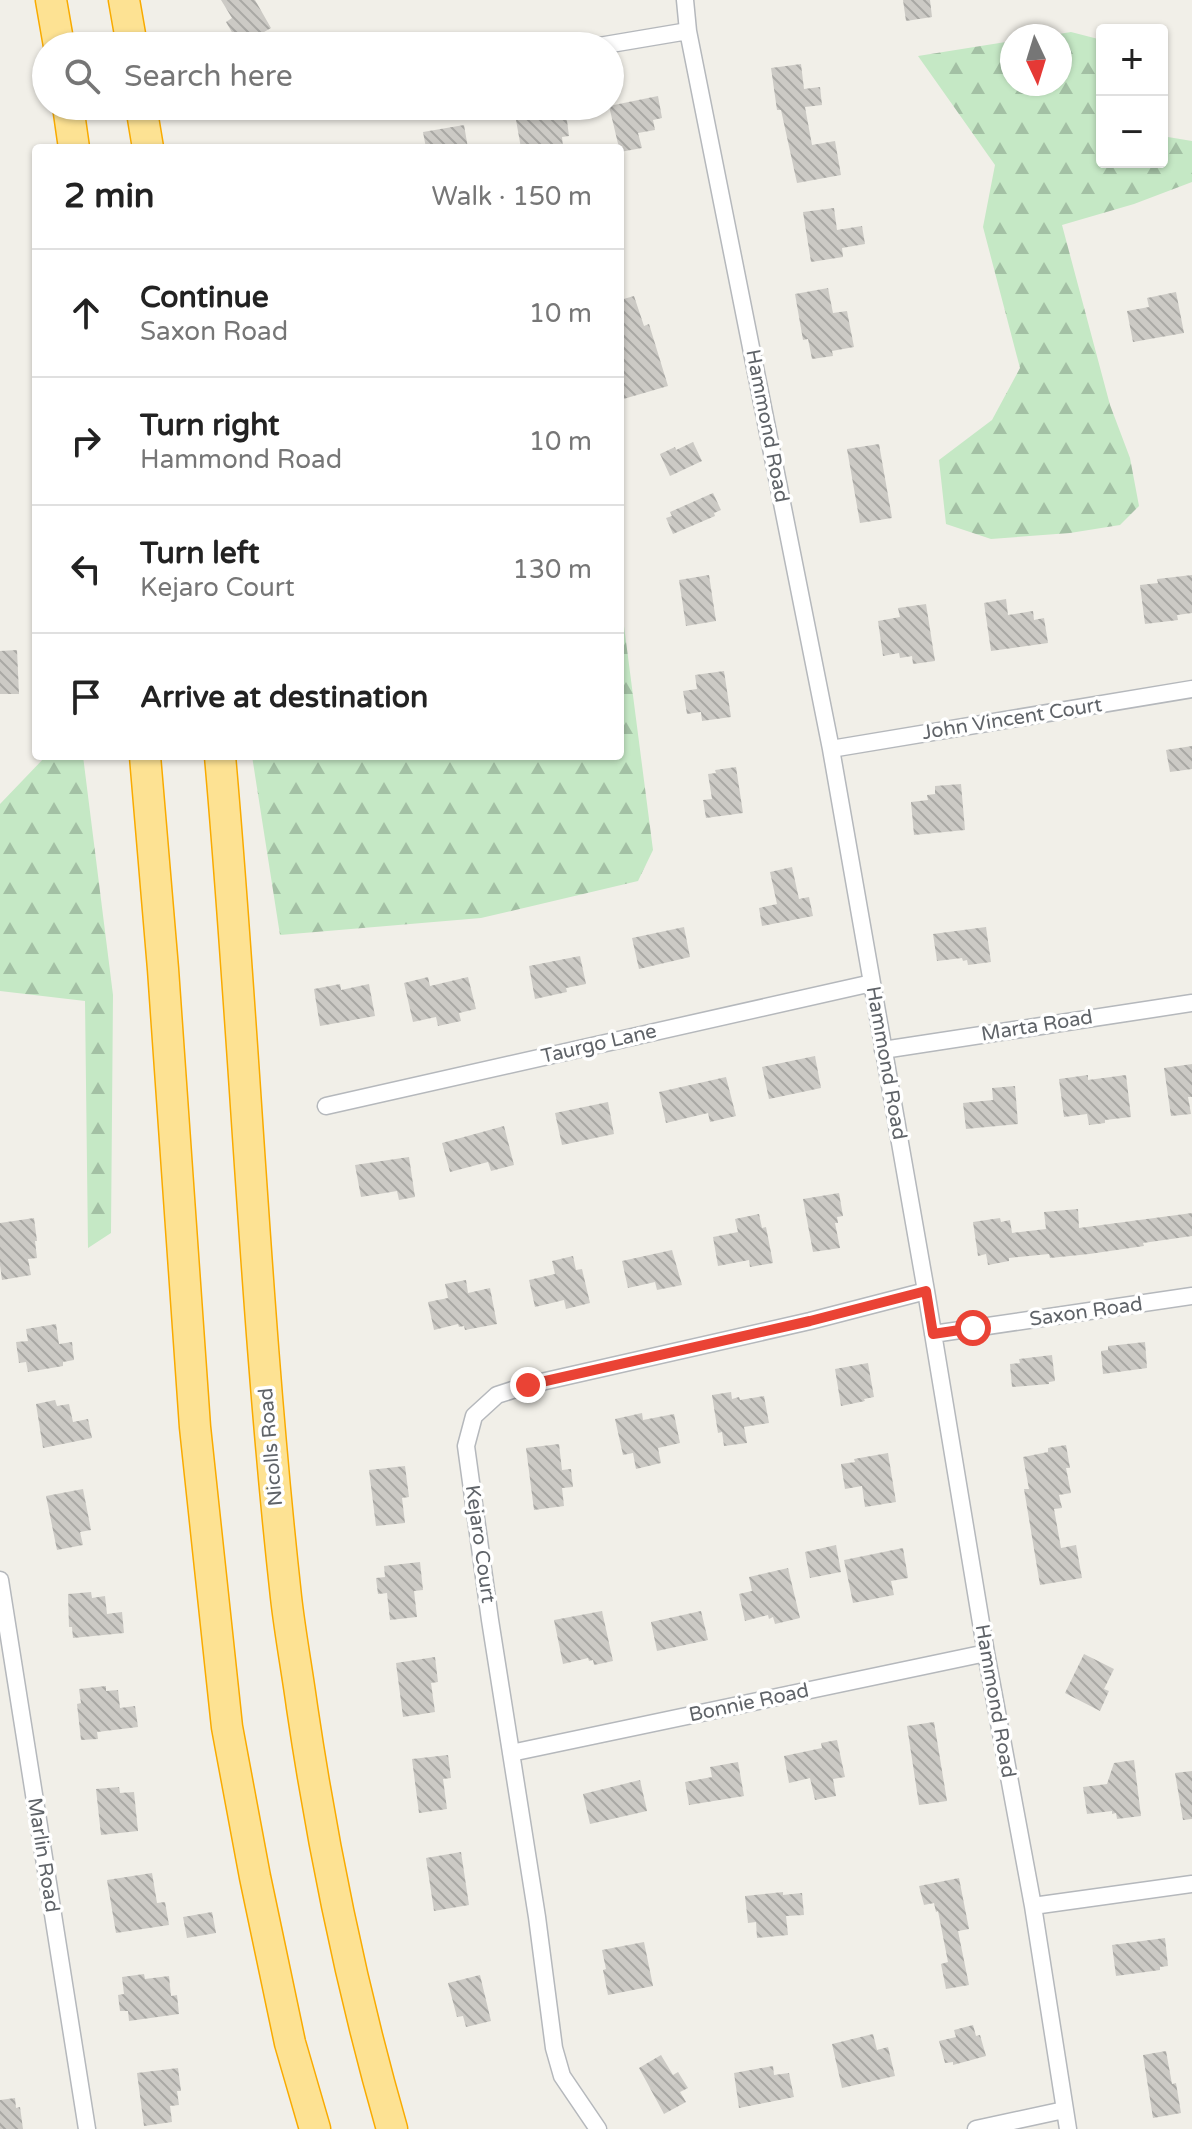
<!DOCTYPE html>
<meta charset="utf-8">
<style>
body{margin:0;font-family:"Varela Round",sans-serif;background:#f2f2f2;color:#222}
.controls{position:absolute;right:24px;top:24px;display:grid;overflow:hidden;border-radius:8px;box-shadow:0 2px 6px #0004}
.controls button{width:72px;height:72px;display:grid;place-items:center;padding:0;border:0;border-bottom:2px solid #e0e0e0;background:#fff;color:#222;font:40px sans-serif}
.compass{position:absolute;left:1000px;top:24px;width:72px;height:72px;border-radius:50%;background:#fff;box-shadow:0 2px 6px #0004;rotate:176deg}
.stop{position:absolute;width:24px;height:24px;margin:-18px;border:6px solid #ea4335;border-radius:50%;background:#fff}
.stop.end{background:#ea4335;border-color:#fff;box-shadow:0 2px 8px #0008}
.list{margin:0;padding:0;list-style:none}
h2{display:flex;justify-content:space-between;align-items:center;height:104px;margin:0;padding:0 32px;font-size:34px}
h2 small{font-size:26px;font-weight:400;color:#767676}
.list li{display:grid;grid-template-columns:52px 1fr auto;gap:24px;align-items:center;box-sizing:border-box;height:128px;padding:0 32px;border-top:2px solid #e0e0e0}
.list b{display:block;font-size:30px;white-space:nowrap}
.list p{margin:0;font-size:26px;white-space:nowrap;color:#767676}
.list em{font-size:26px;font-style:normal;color:#767676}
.icon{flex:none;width:44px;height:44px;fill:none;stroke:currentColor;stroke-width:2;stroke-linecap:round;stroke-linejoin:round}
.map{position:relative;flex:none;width:1192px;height:2129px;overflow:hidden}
.search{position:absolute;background:#fff;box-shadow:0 2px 6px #0004;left:32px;top:32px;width:592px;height:88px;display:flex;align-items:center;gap:20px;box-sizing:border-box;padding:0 28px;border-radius:44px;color:#767676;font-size:30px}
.panel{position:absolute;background:#fff;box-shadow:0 2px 6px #0004;left:32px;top:144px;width:592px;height:616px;border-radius:8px}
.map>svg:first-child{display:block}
</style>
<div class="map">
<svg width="1192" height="2129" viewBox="0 0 1192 2129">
<defs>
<pattern id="forest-firs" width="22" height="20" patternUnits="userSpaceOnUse" patternTransform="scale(2)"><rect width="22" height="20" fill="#c5e8c5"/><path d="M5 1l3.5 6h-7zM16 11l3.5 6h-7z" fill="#a3c0a4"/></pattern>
<pattern id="building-back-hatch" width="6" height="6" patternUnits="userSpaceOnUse" patternTransform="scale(2)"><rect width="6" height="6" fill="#cccac5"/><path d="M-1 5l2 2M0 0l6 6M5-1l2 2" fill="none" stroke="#a9a8a4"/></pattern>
</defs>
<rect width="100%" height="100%" fill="#f1efe8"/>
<!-- forest -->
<path fill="url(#forest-firs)" d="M1071,32L1102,40V162H1162V136L1192,141V182L1134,204L1062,225L1110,405L1130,458L1139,506L1120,525L1070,533L991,539L946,524L939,460L992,420L1020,368L983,227L995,165L918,56L1012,41V84H1060V36H1046Z
M620,595L653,850L638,881L481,918L280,935L252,756H620Z
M46,756H83L113,995L111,1233L88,1248L85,1001L0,991V804Z"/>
<!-- building -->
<path fill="url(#building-back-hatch)" d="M221,0H255L271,28L240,46L226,22L232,18Z
M903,0H930L932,17L906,21Z
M801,64L804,89L820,87L822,105L805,107L812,145L835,141L841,175L797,183L781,110H777L771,68Z
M658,96L662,118L653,120L655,130L638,133L642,148L620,152L609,106Z
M566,113L569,136L562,137L563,147L521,148L516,120Z
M464,125L468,148H426L423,132Z
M834,208L837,230L862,226L865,244L842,248L843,257L811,262L803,212Z
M828,288L833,313L847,311L854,347L832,351L833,356L812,359L808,339L803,340L795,294Z
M1176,292L1184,333L1133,342L1127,311L1149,307L1147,298Z
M634,296L644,326L649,324L668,386L620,400V300Z
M693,442L702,461L670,476L660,454L675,447L676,450Z
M879,444L892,518L860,523L847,449Z
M713,493L721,510L714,513L715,516L673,534L666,518L672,516L670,512Z
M709,575L716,621L686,626L679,580Z
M1192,575V613L1177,615L1178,620L1145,624L1140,585L1158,583L1157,579Z
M1006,599L1008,615L1033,611L1034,620L1044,618L1048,643L991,651L984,603Z
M926,604L935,661L913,664L912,656L900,658L899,653L883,656L878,621L900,617L898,608Z
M17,650L19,694H0V651Z
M724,671L731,717L702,721L701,712L687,714L683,691L697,689L695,675Z
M1192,746V769L1170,772L1166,750Z
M736,767L743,813L706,818L703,800L712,799L708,774L716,773L715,770Z
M961,784L965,830L914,835L911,802L928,800L927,795L935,794V786Z
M792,867L799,899L809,897L813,916L762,926L759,908L777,904L770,872Z
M684,927L690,957L639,969L632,938Z
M986,927L991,962L968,965L967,960L963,961L962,958L937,961L933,934Z
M580,956L586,984L566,988L567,992L535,999L529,966Z
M428,977L430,986L468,977L476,1009L459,1013L461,1021L438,1026L436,1017L413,1022L404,983Z
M340,984L341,990L369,984L375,1016L320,1026L314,989Z
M815,1056L821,1088L769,1099L762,1067Z
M1192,1064V1097H1188L1191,1114L1171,1116L1164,1068Z
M1088,1075V1080L1126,1075L1131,1117L1105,1120V1123L1089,1125L1087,1114L1064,1117L1059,1079Z
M726,1077L736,1116L710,1122L708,1113L666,1123L659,1092Z
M1015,1086L1018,1124L966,1129L963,1103L993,1100L992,1088Z
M608,1102L614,1134L562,1145L555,1113Z
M504,1126L514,1165L491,1171L488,1162L450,1172L442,1143Z
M409,1157L415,1197L399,1200L397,1191L361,1197L355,1165Z
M839,1193L843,1216L837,1217L838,1223H835L840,1248L813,1252L803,1199Z
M1078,1209L1079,1228L1192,1213V1236L1143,1243L1144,1246L1089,1254L1050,1258L1049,1254L1009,1258V1261L988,1265L986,1254L978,1256L973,1222L1000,1218L1001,1222L1010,1220L1012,1233L1046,1229L1044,1212Z
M759,1214L762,1228L766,1227L773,1263L750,1267L749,1260L718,1266L713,1237L738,1232L735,1219Z
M34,1218L37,1241H35L37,1258L28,1259L31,1275L2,1280L0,1265V1223Z
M672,1250L682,1285L657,1290L655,1282L628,1288L622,1261Z
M573,1256L576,1270L582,1269L590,1303L566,1309L564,1300L535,1307L529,1280L555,1274L552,1261Z
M466,1280L468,1293L490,1288L497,1324L465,1330L464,1326L459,1327L458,1324L434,1330L428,1302L448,1298L445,1284Z
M56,1324L59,1344L72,1342L74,1360L63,1362V1366L28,1372L26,1362L19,1363L16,1342L28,1341L26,1329Z
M1145,1342L1147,1368L1103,1374L1101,1351L1108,1350V1346Z
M1052,1355L1055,1381L1049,1382V1384L1012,1387L1010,1364L1020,1363L1019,1359Z
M868,1363L874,1397L864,1399L865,1401L841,1406L835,1369Z
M731,1392L732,1399L739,1397L740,1400L764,1396L769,1423L744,1427L747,1443L724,1446L722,1432L718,1433L712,1395Z
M55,1400L57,1406L69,1404L73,1422L88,1419L92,1438L43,1448L36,1404Z
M642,1413L643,1420L674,1414L680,1443L658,1448L661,1463L636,1469L633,1453L623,1455L615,1419Z
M559,1444L562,1470L571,1469L573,1487L562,1488L564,1506L534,1510L526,1448Z
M1066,1445L1070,1468H1066L1071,1493L1059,1495L1062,1508L1054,1509L1061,1548L1076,1545L1082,1578L1040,1585L1024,1489H1029L1023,1457L1048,1452V1448Z
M888,1453L896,1502L865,1507L862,1486L845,1489L841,1464L855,1462L854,1459Z
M405,1466L409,1497L402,1498L405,1523L376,1526L369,1470Z
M83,1489L91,1530L80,1532L83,1545L57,1550L46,1496Z
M836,1545L841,1572L810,1578L805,1552Z
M903,1548L908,1578L891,1581L894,1595L853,1603L844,1560Z
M420,1562L423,1590L414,1591L417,1617L390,1620L387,1593L378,1594L376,1578L385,1577L384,1566Z
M788,1568L800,1618L775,1624L773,1617L769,1619L768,1615L745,1621L739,1594L752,1591L749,1577Z
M91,1592L92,1598L105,1596L107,1614L122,1612L124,1633L73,1638L72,1627H69L68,1594Z
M602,1611L613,1661L594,1665L593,1660L589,1661L588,1658L563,1664L554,1620Z
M701,1611L708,1640L657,1651L651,1622Z
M1084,1654L1114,1669L1104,1689L1109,1691L1100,1711L1065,1693Z
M435,1657L438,1682L431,1683L435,1712L403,1717L396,1663Z
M106,1686V1691L118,1690L120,1708L135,1706L138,1727L97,1732L98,1739L81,1740L77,1704L81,1703L79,1689Z
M934,1722L947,1801L919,1805L907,1726Z
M837,1740L845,1777L833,1779L836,1796L815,1800L810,1778L789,1783L784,1756L822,1748L821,1743Z
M448,1755L451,1778L443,1779L447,1809L419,1813L412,1759Z
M1134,1760L1141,1816L1117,1819L1116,1813L1112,1814V1811L1087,1814L1083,1787L1107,1784L1114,1763Z
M738,1762L744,1796L689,1805L685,1782L712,1777L710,1767Z
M1192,1771V1819L1183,1820L1175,1773Z
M640,1780L647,1811L590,1824L583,1794Z
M119,1787L120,1793L134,1792L138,1831L101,1835L96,1789Z
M461,1852L469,1905L434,1911L426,1858Z
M152,1873L157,1903L165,1902L169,1925L116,1933L107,1880Z
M959,1878L969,1929L958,1931L969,1985L946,1989L941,1964L948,1962L938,1911L936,1912L934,1903L924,1905L919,1886Z
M783,1892V1895L802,1893L804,1915L786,1916L788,1935L757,1938L756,1922L748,1923L745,1896Z
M212,1912L216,1933L187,1938L183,1917Z
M1165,1938L1168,1966L1160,1967V1970L1116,1976L1112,1945Z
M644,1942L653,1986L608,1995L603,1970L606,1969L602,1950Z
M144,1974L145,1979L169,1976L171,1996L177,1995L179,2014L129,2021L128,2011H120L118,1995L124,1994L122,1977Z
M480,1975L491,2021L466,2027L463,2016L457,2017L448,1983Z
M973,2025L976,2036L980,2035L986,2056L953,2065V2062L945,2063L939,2041L956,2037L954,2030Z
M873,2034L877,2050L888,2047L895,2076L842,2088L832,2044Z
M1166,2051L1172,2084L1176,2083L1181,2113L1153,2118L1143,2055Z
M661,2055L673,2075L678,2072L688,2088L680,2092L686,2102L664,2114L639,2068Z
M773,2066L774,2075L789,2073L794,2097L739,2108L734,2073Z
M178,2068L181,2091H177L179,2105L170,2106L172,2122L144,2126L137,2073Z
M15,2098L16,2108L20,2107L23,2129H0V2100Z"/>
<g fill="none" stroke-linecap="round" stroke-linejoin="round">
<defs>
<path id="street" d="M685,0L688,31L831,749L926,1291L986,1653L1033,1906L1068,2129
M599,46L688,31
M831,749L1192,689
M883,1050L1192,1003
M326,1106L872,983
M933,1334L1192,1296
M0,1580L87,2129
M511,1753L986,1653
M1033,1906L1192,1884
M598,2129L562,2076L554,2048L537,1917L490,1620L466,1446L474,1416L497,1395L528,1385L810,1321L926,1291
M976,2129L1064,2110"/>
<path id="highway" d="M51,0L59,46
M124,0L132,46
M68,106L74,148
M141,106L148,148
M145,756L163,969L195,1427L227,1727L255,1877L290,2043L315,2129
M220,756C245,1036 255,1317 286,1597C290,1633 297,1670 302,1707C323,1849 352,1990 392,2129"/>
</defs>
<!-- street casing -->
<use href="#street" stroke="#b5b8bc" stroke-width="19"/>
<!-- highway casing -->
<use href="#highway" stroke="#f9ab00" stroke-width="33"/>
<!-- street -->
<use href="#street" stroke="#fff" stroke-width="16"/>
<!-- highway -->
<use href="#highway" stroke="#fde293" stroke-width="30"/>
</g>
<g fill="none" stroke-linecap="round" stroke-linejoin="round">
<!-- route -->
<path stroke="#ea4335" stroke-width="10" d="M528,1385L810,1321L926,1291L933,1334L973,1328"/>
</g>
<g text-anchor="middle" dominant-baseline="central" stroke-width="7" stroke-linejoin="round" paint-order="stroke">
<!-- street labels -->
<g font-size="20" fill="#5f6368" stroke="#fff">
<text transform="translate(767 426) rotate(79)">Hammond Road</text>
<text transform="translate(1012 719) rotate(-9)">John Vincent Court</text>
<text transform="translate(1037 1026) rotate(-9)">Marta Road</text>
<text transform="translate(599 1044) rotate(-13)">Taurgo Lane</text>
<text transform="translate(886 1063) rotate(80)">Hammond Road</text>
<text transform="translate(1086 1312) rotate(-8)">Saxon Road</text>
<text transform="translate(271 1447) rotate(-95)">Nicolls Road</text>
<text transform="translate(480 1544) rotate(82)">Kejaro Court</text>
<text transform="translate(995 1701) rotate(80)">Hammond Road</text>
<text transform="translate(749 1703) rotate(-12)">Bonnie Road</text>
<text transform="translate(43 1855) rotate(81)">Marlin Road</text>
</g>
</g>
</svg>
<div class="controls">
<button>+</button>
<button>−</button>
</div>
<svg class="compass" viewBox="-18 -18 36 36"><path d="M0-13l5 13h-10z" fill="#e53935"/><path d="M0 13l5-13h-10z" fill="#767676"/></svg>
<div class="stop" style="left:973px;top:1328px"></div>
<div class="stop end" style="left:528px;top:1385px"></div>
<div class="search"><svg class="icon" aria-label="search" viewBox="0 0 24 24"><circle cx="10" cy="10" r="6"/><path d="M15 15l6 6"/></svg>Search here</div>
<section class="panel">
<h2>2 min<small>Walk · 150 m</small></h2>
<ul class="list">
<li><svg class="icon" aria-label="ahead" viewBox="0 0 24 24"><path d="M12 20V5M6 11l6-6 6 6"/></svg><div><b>Continue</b><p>Saxon Road</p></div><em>10 m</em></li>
<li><svg class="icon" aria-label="right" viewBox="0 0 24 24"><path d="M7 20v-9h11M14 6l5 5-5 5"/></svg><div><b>Turn right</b><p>Hammond Road</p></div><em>10 m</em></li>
<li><svg class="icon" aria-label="left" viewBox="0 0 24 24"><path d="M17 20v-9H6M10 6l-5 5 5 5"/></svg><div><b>Turn left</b><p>Kejaro Court</p></div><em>130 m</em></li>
<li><svg class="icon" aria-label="arrive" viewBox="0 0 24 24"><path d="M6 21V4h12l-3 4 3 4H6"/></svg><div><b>Arrive at destination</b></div></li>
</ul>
</section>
</div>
